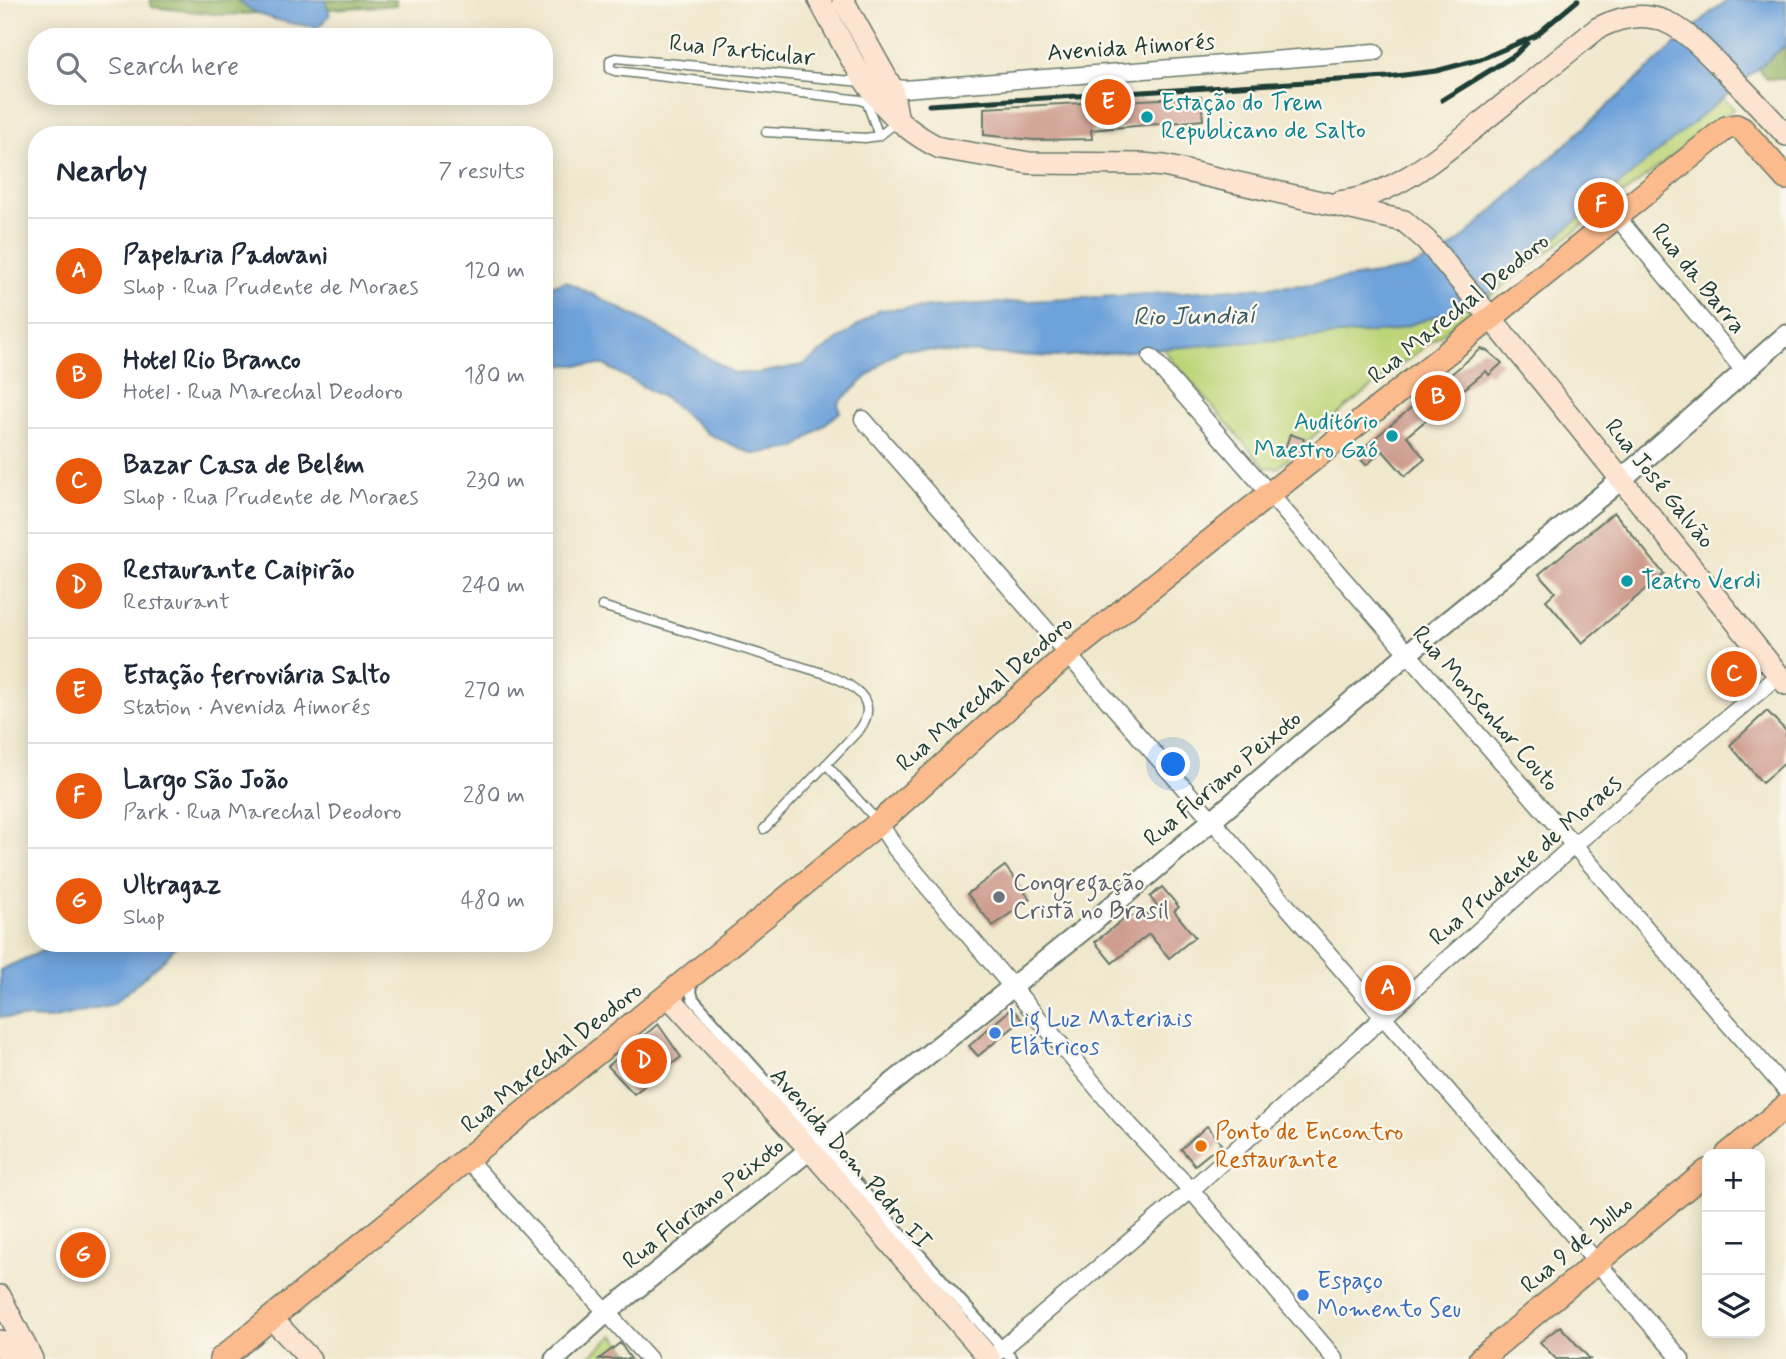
<!DOCTYPE html>
<meta charset="utf-8">
<style>
body{margin:0;font-family:Mynerve,sans-serif;background:#f6f6f7;color:#1f2937}
.controls{position:absolute;right:21px;bottom:21px;display:grid;overflow:hidden;border-radius:14px;box-shadow:0 4px 18px #0003}
.controls button{width:63px;height:63px;display:grid;place-items:center;padding:0;border:0;border-bottom:2px solid #e0e1e3;background:#fff;color:#1f2937;font:35px sans-serif}
.you{position:absolute;left:1174px;top:765px;width:24px;height:24px;margin:-18px;border:5px solid #fff;border-radius:50%;background:#1a73e8;box-shadow:0 0 0 10px #1a73e833}
.badge{display:grid;place-items:center;width:46px;height:46px;border-radius:50%;background:#ea580c;color:#fff;font-size:23px;font-weight:700}
.pin{position:absolute;translate:-50% -50%;border:4px solid #fff;box-shadow:0 2px 7px #0006}
.list{margin:0;padding:0;list-style:none}
h2{display:flex;justify-content:space-between;align-items:center;height:91px;margin:0;padding:0 28px;font-size:30px}
h2 small{font-size:23px;font-weight:400;color:#747a83}
.list li{display:grid;grid-template-columns:46px 1fr auto;gap:21px;align-items:center;box-sizing:border-box;height:105px;padding:0 28px;border-top:2px solid #e0e1e3}
.list b{display:block;font-size:26px;white-space:nowrap}
.list p{margin:0;font-size:23px;white-space:nowrap;color:#747a83}
.list em{font-size:23px;font-style:normal;color:#747a83}
.icon{flex:none;width:38px;height:38px;fill:none;stroke:currentColor;stroke-width:2;stroke-linecap:round;stroke-linejoin:round}
.map{position:relative;flex:none;width:1786px;height:1359px;overflow:hidden}
.search{position:absolute;background:#fff;box-shadow:0 4px 18px #0003;left:28px;top:28px;width:525px;height:77px;display:flex;align-items:center;gap:18px;box-sizing:border-box;padding:0 24px;border-radius:28px;color:#747a83;font-size:26px}
.panel{position:absolute;background:#fff;box-shadow:0 4px 18px #0003;left:28px;top:126px;width:525px;height:826px;border-radius:28px}
.map>svg:first-child{display:block}
</style>
<div class="map">
<svg width="1786" height="1359" viewBox="0 0 1786 1359">
<rect width="100%" height="100%" fill="#fbf7ec"/>
<filter id="ink" filterUnits="userSpaceOnUse"><feTurbulence type="fractalNoise" baseFrequency=".0143" numOctaves="2"/><feDisplacementMap in="SourceGraphic" scale="14" xChannelSelector="R" yChannelSelector="G"/><feConvolveMatrix kernelMatrix="1 2 1 2 8 2 1 2 1" color-interpolation-filters="sRGB"/></filter>
<filter id="wash" filterUnits="userSpaceOnUse"><feTurbulence type="fractalNoise" baseFrequency=".00686" numOctaves="4" result="noise"/><feDisplacementMap in="SourceGraphic" scale="28" xChannelSelector="R" yChannelSelector="G"/><feGaussianBlur stdDeviation="1.57" result="paint"/><feColorMatrix in="noise" values="0 0 0 0 0 0 0 0 0 0 0 0 0 0 0 0 0 1.4 0 .05"/><feComposite in="paint" operator="in"/></filter>
<g filter="url(#wash)">
<rect width="100%" height="100%" fill="#f0e8cd"/>
<!-- green -->
<path fill="#bdd579" stroke="#6e8956" stroke-width="2" d="M1722,97L1734,109L1345,408L1278,468L1265,467L1162,348L1391,331L1479,302Z
M614,1335L635,1359H586Z"/>
<!-- forest -->
<path fill="#96b669" stroke="#5a7a4e" stroke-width="2" d="M150,0H396L397,5L225,15L152,7Z
M1786,45V79H1767L1758,68Z"/>
<!-- water -->
<path fill="#6ea2da" stroke="#467087" stroke-width="2" d="M237,0H325L330,15L318,27C291,24 258,19 237,0Z
M1728,0H1786V45L1479,302L1391,331L1056,357L902,349L887,359L838,403L840,412L795,448L753,454L708,434L668,400L604,365H544V288L566,281L651,324L734,373H759L803,365L879,310L1304,285L1408,269L1454,246L1710,13Z
M60,943H178L167,957L113,1004L51,1019L0,1017V970Z"/>
<g id="blocks">
<!-- building -->
<path fill="#ce9d8f" d="M1201,97L1203,120L1091,130L1092,139L1034,140L984,135V108Z
M1481,349L1488,351L1502,363L1489,375L1486,371L1407,436L1425,459L1405,476L1383,451L1366,465L1356,454Z
M1290,434L1304,439L1300,452L1292,458L1283,455Z
M1614,512L1664,574L1582,643L1546,600L1555,592L1539,574Z
M1737,652L1754,677L1731,697L1715,670Z
M1767,711L1786,731V762L1762,783L1730,745Z
M1005,866L1030,899L993,926L967,894Z
M1162,887L1179,907L1174,911L1195,937L1169,958L1149,934L1112,963L1095,942L1126,917L1162,912L1150,897Z
M1012,1008L1022,1020L978,1056L969,1046Z
M658,1024L681,1057L634,1094L608,1066Z
M1207,1126L1221,1144L1195,1165L1181,1149Z
M1560,1326L1590,1359H1556L1540,1342Z
M620,1343L631,1359H599Z"/>
</g>
</g>
<g filter="url(#ink)">
<use href="#blocks" fill-opacity="0" stroke="#68796a" stroke-width="2"/>
<g fill="none" stroke-linecap="round" stroke-linejoin="round">
<defs>
<path id="service" d="M861,82L616,58L610,60V69L615,71L861,100L867,103L879,136
M766,132L865,138L879,136L898,121
M602,606L826,674C851,684 881,699 860,729L764,829
M826,764L878,822"/>
<path id="pedestrian" d="M688,980L693,999L1012,1359"/>
<path id="minor" d="M882,86L904,89L1375,52
M1616,216L1744,371
M1151,357L1786,1090
M863,419L1681,1359
M879,823L896,849L1120,1115L1191,1190L1335,1359
M468,1160L649,1359
M990,1359L1191,1190L1574,845L1779,675"/>
<path id="tertiary" d="M555,1359L606,1313L1092,923L1407,654L1622,479L1786,335"/>
<path id="secondary" d="M819,0C852,59 875,117 940,148L1030,163L1142,164L1164,166L1404,221L1426,240L1491,318L1786,684
M843,0L892,88L898,121
M1339,202C1401,195 1451,146 1498,109C1531,82 1565,55 1598,28C1653,0 1681,26 1718,64C1742,87 1764,111 1786,135
M668,996L811,1151L990,1359
M0,1296L32,1359
M272,1319L310,1359
M0,1341L10,1359"/>
<path id="primary" d="M1728,1154L1786,1106
M221,1359L879,823L1068,654L1491,318L1726,128L1736,126L1742,129L1786,178
M1480,1359L1707,1171"/>
</defs>
<!-- service casing -->
<use href="#service" stroke="#68796a" stroke-width="11"/>
<!-- pedestrian casing -->
<use href="#pedestrian" stroke="#68796a" stroke-width="14"/>
<!-- minor casing -->
<use href="#minor" stroke="#68796a" stroke-width="19"/>
<!-- tertiary casing -->
<use href="#tertiary" stroke="#68796a" stroke-width="23"/>
<!-- secondary casing -->
<use href="#secondary" stroke="#68796a" stroke-width="24"/>
<!-- primary casing -->
<use href="#primary" stroke="#68796a" stroke-width="26"/>
<!-- service -->
<use href="#service" stroke="#fff" stroke-width="8"/>
<!-- pedestrian -->
<use href="#pedestrian" stroke="#fff" stroke-width="10"/>
<!-- minor -->
<use href="#minor" stroke="#fff" stroke-width="16"/>
<!-- tertiary -->
<use href="#tertiary" stroke="#fff" stroke-width="19"/>
<!-- secondary -->
<use href="#secondary" stroke="#fde4d1" stroke-width="21"/>
<!-- primary -->
<use href="#primary" stroke="#fbbb8d" stroke-width="23"/>
<!-- rail -->
<path stroke="#1f3d34" stroke-width="5" d="M1442,100L1515,55L1527,43
M929,105L1388,77L1436,71L1481,59L1535,36L1578,0"/>
</g>
</g>
<!-- markers -->
<g fill="#0f9aa8" stroke="#fbf7ec" stroke-width="2.5">
<circle cx="1147" cy="117" r="7"/>
<circle cx="1392" cy="436" r="7"/>
<circle cx="1627" cy="581" r="7"/>
</g>
<circle fill="#6b7280" stroke="#fbf7ec" stroke-width="2.5" cx="999" cy="897" r="7"/>
<g fill="#3f7fe0" stroke="#fbf7ec" stroke-width="2.5">
<circle cx="995" cy="1033" r="7"/>
<circle cx="1303" cy="1295" r="7"/>
</g>
<circle fill="#e8710a" stroke="#fbf7ec" stroke-width="2.5" cx="1201" cy="1146" r="7"/>
<g text-anchor="middle" dominant-baseline="central" stroke-width="5" stroke-linejoin="round" paint-order="stroke">
<!-- street labels -->
<g font-size="24" fill="#1f3d34" stroke="#fbf7ec">
<text transform="translate(1131 48) rotate(-4)">Avenida Aimorés</text>
<text transform="translate(742 51) rotate(6)">Rua Particular</text>
<text transform="translate(1698 279) rotate(51)">Rua da Barra</text>
<text transform="translate(1459 309) rotate(-39)">Rua Marechal Deodoro</text>
<text transform="translate(1659 484) rotate(51)">Rua José Galvão</text>
<text transform="translate(985 694) rotate(-41)">Rua Marechal Deodoro</text>
<text transform="translate(1485 709) rotate(49)">Rua Monsenhor Couto</text>
<text transform="translate(1223 779) rotate(-40)">Rua Floriano Peixoto</text>
<text transform="translate(1526 861) rotate(-41)">Rua Prudente de Moraes</text>
<text transform="translate(552 1058) rotate(-39)">Rua Marechal Deodoro</text>
<text transform="translate(850 1159) rotate(49)">Avenida Dom Pedro II</text>
<text transform="translate(704 1204) rotate(-38)">Rua Floriano Peixoto</text>
<text transform="translate(1577 1245) rotate(-40)">Rua 9 de Julho</text>
</g>
<!-- culture labels -->
<g font-size="24" fill="#0d838f" stroke="#fbf7ec" text-anchor="start">
<text x="1161" y="103">Estação do Trem<tspan x="1161" dy="28">Republicano de Salto</tspan></text>
<text x="1378" y="422" text-anchor="end">Auditório<tspan x="1378" dy="28">Maestro Gaó</tspan></text>
<text x="1641" y="581">Teatro Verdi</text>
</g>
<!-- worship labels -->
<g font-size="24" fill="#5b616d" stroke="#fbf7ec" text-anchor="start">
<text x="1013" y="883">Congregação<tspan x="1013" dy="28">Cristã no Brasil</tspan></text>
</g>
<!-- shop labels -->
<g font-size="24" fill="#366cbe" stroke="#fbf7ec" text-anchor="start">
<text x="1009" y="1019">Lig Luz Materiais<tspan x="1009" dy="28">Elátricos</tspan></text>
<text x="1317" y="1281">Espaço<tspan x="1317" dy="28">Momento Seu</tspan></text>
</g>
<!-- food labels -->
<g font-size="24" fill="#c56008" stroke="#fbf7ec" text-anchor="start">
<text x="1215" y="1132">Ponto de Encontro<tspan x="1215" dy="28">Restaurante</tspan></text>
</g>
<!-- water labels -->
<g font-size="26" font-style="italic" fill="#375b66" stroke="#fbf7ec">
<text transform="translate(1194 317) rotate(-1)">Rio Jundiaí</text>
</g>
</g>
</svg>
<div class="controls">
<button>+</button>
<button>−</button>
<button><svg class="icon" aria-label="layers" viewBox="0 0 24 24"><path d="M12 4l9 5-9 5-9-5zM3 14l9 5 9-5"/></svg></button>
</div>
<div class="you"></div>
<div class="pin badge" style="left:1388px;top:988px">A</div>
<div class="pin badge" style="left:1438px;top:398px">B</div>
<div class="pin badge" style="left:1734px;top:674px">C</div>
<div class="pin badge" style="left:644px;top:1061px">D</div>
<div class="pin badge" style="left:1108px;top:102px">E</div>
<div class="pin badge" style="left:1601px;top:205px">F</div>
<div class="pin badge" style="left:83px;top:1255px">G</div>
<div class="search"><svg class="icon" aria-label="search" viewBox="0 0 24 24"><circle cx="10" cy="10" r="6"/><path d="M15 15l6 6"/></svg>Search here</div>
<section class="panel">
<h2>Nearby<small>7 results</small></h2>
<ul class="list">
<li><span class="badge">A</span><div><b>Papelaria Padovani</b><p>Shop · Rua Prudente de Moraes</p></div><em>120 m</em></li>
<li><span class="badge">B</span><div><b>Hotel Rio Branco</b><p>Hotel · Rua Marechal Deodoro</p></div><em>180 m</em></li>
<li><span class="badge">C</span><div><b>Bazar Casa de Belém</b><p>Shop · Rua Prudente de Moraes</p></div><em>230 m</em></li>
<li><span class="badge">D</span><div><b>Restaurante Caipirão</b><p>Restaurant</p></div><em>240 m</em></li>
<li><span class="badge">E</span><div><b>Estação ferroviária Salto</b><p>Station · Avenida Aimorés</p></div><em>270 m</em></li>
<li><span class="badge">F</span><div><b>Largo São João</b><p>Park · Rua Marechal Deodoro</p></div><em>280 m</em></li>
<li><span class="badge">G</span><div><b>Ultragaz</b><p>Shop</p></div><em>480 m</em></li>
</ul>
</section>
</div>
